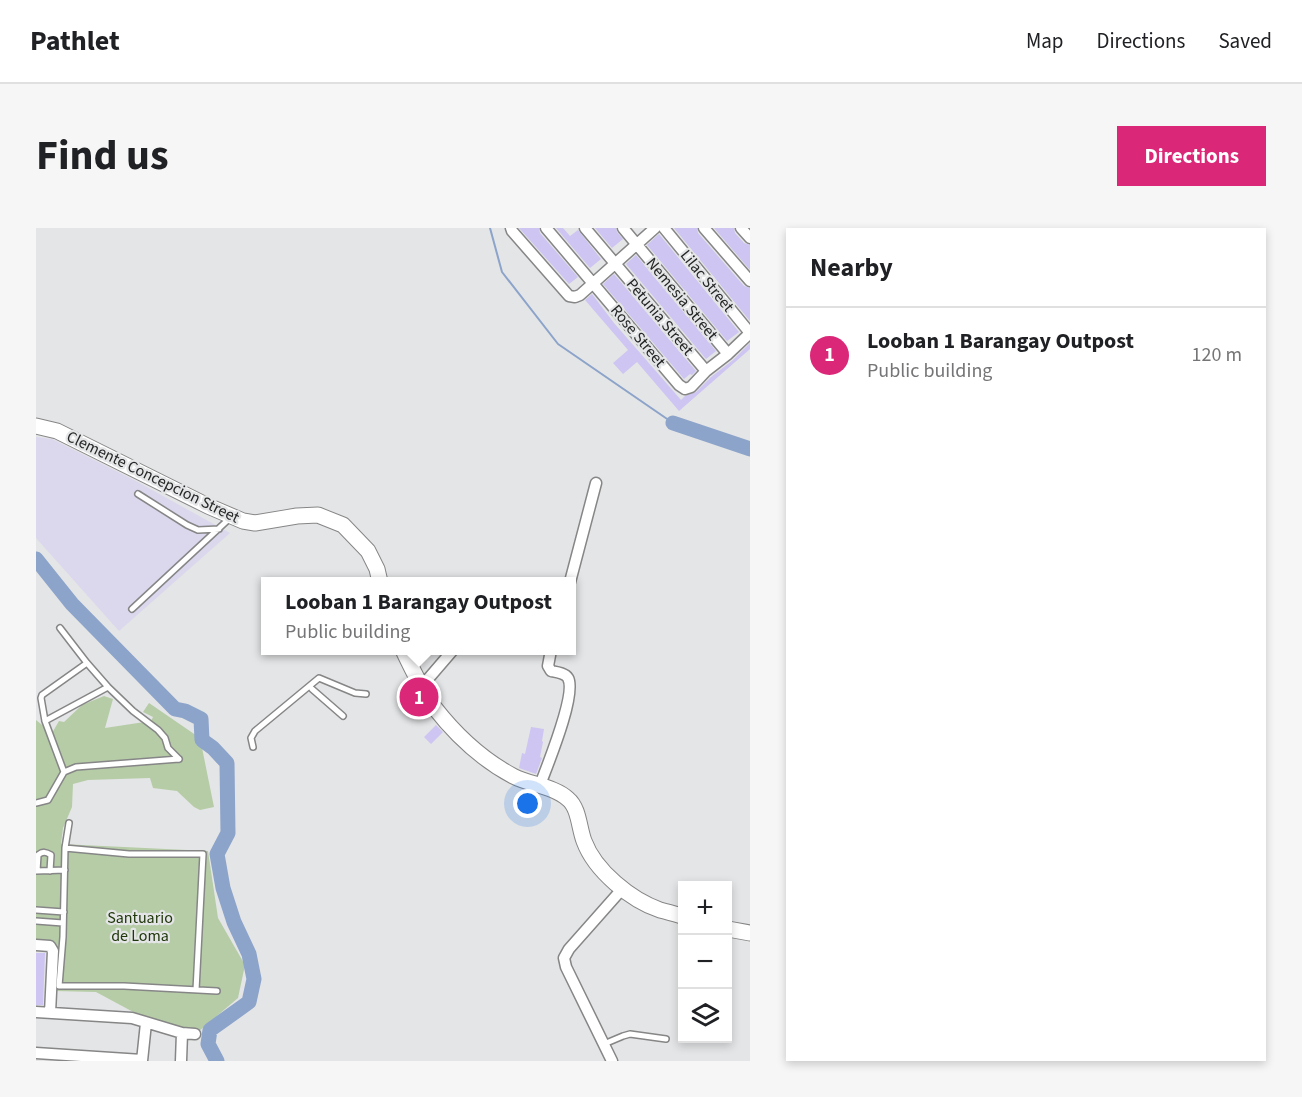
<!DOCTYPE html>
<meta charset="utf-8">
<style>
body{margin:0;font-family:"Source Sans 3",sans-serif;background:#f6f6f6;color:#202124}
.controls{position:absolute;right:18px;bottom:18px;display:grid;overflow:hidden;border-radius:0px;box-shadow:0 3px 9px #0003}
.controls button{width:54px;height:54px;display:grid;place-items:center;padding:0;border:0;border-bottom:2px solid #e0e0e0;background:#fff;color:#202124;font:30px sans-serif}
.you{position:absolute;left:492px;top:576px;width:21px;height:21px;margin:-15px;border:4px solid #fff;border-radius:50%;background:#1a73e8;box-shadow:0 0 0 9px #1a73e833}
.badge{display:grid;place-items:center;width:39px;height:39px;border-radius:50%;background:#db2777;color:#fff;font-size:20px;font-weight:700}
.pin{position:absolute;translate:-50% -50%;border:3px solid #fff;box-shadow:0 2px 6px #0006}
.popup{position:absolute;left:225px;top:349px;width:315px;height:78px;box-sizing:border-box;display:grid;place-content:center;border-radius:0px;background:#fff;filter:drop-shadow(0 2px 4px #0005);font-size:20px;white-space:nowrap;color:#757577}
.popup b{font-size:22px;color:#202124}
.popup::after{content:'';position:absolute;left:50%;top:100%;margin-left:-12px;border:12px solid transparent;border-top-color:#fff}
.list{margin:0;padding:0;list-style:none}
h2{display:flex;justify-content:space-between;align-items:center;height:78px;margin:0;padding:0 24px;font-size:26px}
h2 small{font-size:20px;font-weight:400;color:#757577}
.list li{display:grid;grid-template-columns:39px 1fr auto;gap:18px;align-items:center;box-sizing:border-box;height:96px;padding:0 24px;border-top:2px solid #e0e0e0}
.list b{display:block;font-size:22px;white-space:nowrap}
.list p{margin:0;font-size:20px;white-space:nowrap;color:#757577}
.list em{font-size:20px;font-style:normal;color:#757577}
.icon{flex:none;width:33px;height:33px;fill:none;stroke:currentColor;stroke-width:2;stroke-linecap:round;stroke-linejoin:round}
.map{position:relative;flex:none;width:714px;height:833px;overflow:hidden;border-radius:0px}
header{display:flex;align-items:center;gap:36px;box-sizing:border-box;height:84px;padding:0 30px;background:#fff;border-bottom:2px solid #e0e0e0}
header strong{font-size:28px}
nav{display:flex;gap:33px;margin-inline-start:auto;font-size:21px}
.intro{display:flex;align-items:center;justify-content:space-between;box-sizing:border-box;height:144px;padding:0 36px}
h1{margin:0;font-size:42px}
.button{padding:15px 27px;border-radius:0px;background:#db2777;color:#fff;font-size:21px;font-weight:700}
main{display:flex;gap:36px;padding:0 36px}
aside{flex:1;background:#fff;border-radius:0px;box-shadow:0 3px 9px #0003}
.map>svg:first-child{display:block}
</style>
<header>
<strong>Pathlet</strong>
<nav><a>Map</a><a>Directions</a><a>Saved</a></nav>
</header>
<div class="intro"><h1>Find us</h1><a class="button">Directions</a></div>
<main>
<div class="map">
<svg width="714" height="833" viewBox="0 0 714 833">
<rect width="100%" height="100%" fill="#e4e5e6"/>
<!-- industrial -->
<path fill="#dbd8ee" d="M0,209L16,211L98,252L194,305L83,403L0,310Z"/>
<!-- green -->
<path fill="#b6cca7" d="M68,468L77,471L69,500L115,493L117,489L107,484L113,475L164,510L178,579L164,582L158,579L141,563L117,560L114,550L52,552L37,556L36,579L27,600L25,616L172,623L182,690L209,737L202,770L162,804L114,793L60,764L19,763L21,717L0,715V492L16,505L23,493L28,494L46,477Z"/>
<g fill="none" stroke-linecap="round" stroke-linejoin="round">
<!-- stream -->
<path stroke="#8ca3ca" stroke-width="2" d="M454,0L466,44L522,116L637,195"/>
<!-- river -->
<path stroke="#8ca3ca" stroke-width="15" d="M637,195L714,221
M0,331L36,376L139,481L149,483L165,491L166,512L177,520L191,535L192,605L181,626L187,660L198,694L213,726L218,751L213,774L174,802L172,816L181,833"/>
</g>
<!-- building -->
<path fill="#cec5f2" d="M483,0H503L504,5L542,49L533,56Z
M520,0H527L534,8L542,2L565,31L554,40Z
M559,0H580L581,4L587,11L576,20Z
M638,0H661L662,5L708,58L714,60V93Z
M678,0H698L699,5L708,15L714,17V42Z
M623,6L703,104L691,113L611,17Z
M600,27L680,123L670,131L590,36Z
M578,46L660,143L656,147L654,146L648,151L567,56Z
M556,66L578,95L645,172L649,168L660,164L675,149L697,132L714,115V121L643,183L601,134L587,146L577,135L592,122L549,72Z
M400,497L407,504L395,516L388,509Z
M495,499L508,501L506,513L507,514L504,529L506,530L500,546L483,540L486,525L489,526Z
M0,725H9L7,777H0Z"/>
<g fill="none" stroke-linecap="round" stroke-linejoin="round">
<defs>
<path id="lane" d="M102,266L151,297L162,302L183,301
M96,381L194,290
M24,400L51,435L72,459L97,483L122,502L129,510L132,520L143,531
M276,461L307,488
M9,493L72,459
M217,519L215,510L219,503L283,450L319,465L330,466
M28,544L9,493L5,470L6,467L51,435
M0,575L12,572L28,544L40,539L143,531
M33,595L29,620L27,709L23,758H88L181,763
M29,620L93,626H167L160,762
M0,643L29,642
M1,643L2,627C7,623 10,624 15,627L14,643
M0,682L28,684
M0,693L27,695
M568,816L587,808L594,806L630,811"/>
<path id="street" d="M475,0L476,3L533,68L539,69L544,67L619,0
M510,0L643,157L649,161L655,159L670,143L692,126L714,105
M549,0L670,143
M587,0L692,126
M628,0L714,105
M668,0L714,53
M705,0L714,10
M534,354L560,255
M386,458L417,422
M504,557C511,538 541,466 532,450C529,445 520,444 515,443L512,438L515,422
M0,717L14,718L17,723L14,785
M0,784L96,790L146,805L159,806
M0,825L106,832
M106,833L110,795
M145,833L146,805
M576,833L530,739L528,730L533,721L587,660"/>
<path id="secondary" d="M0,198L21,203L172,278L207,293L219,295L261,288L282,287L307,297L332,323L341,341L344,354
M367,422C376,441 386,462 398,479C419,506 447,532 477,548C494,557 518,558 532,571C543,580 543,600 548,613C559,643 595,672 624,682C632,684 639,686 646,688
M692,701L714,705"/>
</defs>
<!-- lane casing -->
<use href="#lane" stroke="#868687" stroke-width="8"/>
<!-- street casing -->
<use href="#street" stroke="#868687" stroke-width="13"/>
<!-- secondary casing -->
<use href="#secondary" stroke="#868687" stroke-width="17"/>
<!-- lane -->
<use href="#lane" stroke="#fff" stroke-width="5"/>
<!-- street -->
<use href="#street" stroke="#fff" stroke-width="10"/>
<!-- secondary -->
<use href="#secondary" stroke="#fff" stroke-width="15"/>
</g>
<g text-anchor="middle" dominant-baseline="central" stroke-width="4.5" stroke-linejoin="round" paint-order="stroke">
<!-- street labels -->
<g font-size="16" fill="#252626" stroke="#e4e5e6">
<text transform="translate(671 53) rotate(51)">Lilac Street</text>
<text transform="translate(646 71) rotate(50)">Nemesia Street</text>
<text transform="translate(624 89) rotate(50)">Petunia Street</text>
<text transform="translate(602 108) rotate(50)">Rose Street</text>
<text transform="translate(117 249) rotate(26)">Clemente Concepcion Street</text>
</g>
<!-- park labels -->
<g font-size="16" fill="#20370b" stroke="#e4e5e6">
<text x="104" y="690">Santuario<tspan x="104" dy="18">de Loma</tspan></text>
</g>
</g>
</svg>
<div class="controls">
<button>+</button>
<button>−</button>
<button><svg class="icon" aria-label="layers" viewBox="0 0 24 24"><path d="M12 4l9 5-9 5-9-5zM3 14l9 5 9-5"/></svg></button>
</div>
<div class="you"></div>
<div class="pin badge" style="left:383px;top:469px">1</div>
<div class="popup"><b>Looban 1 Barangay Outpost</b>Public building</div>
</div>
<aside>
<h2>Nearby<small></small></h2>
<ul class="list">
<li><span class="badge">1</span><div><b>Looban 1 Barangay Outpost</b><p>Public building</p></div><em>120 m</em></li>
</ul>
</aside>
</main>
